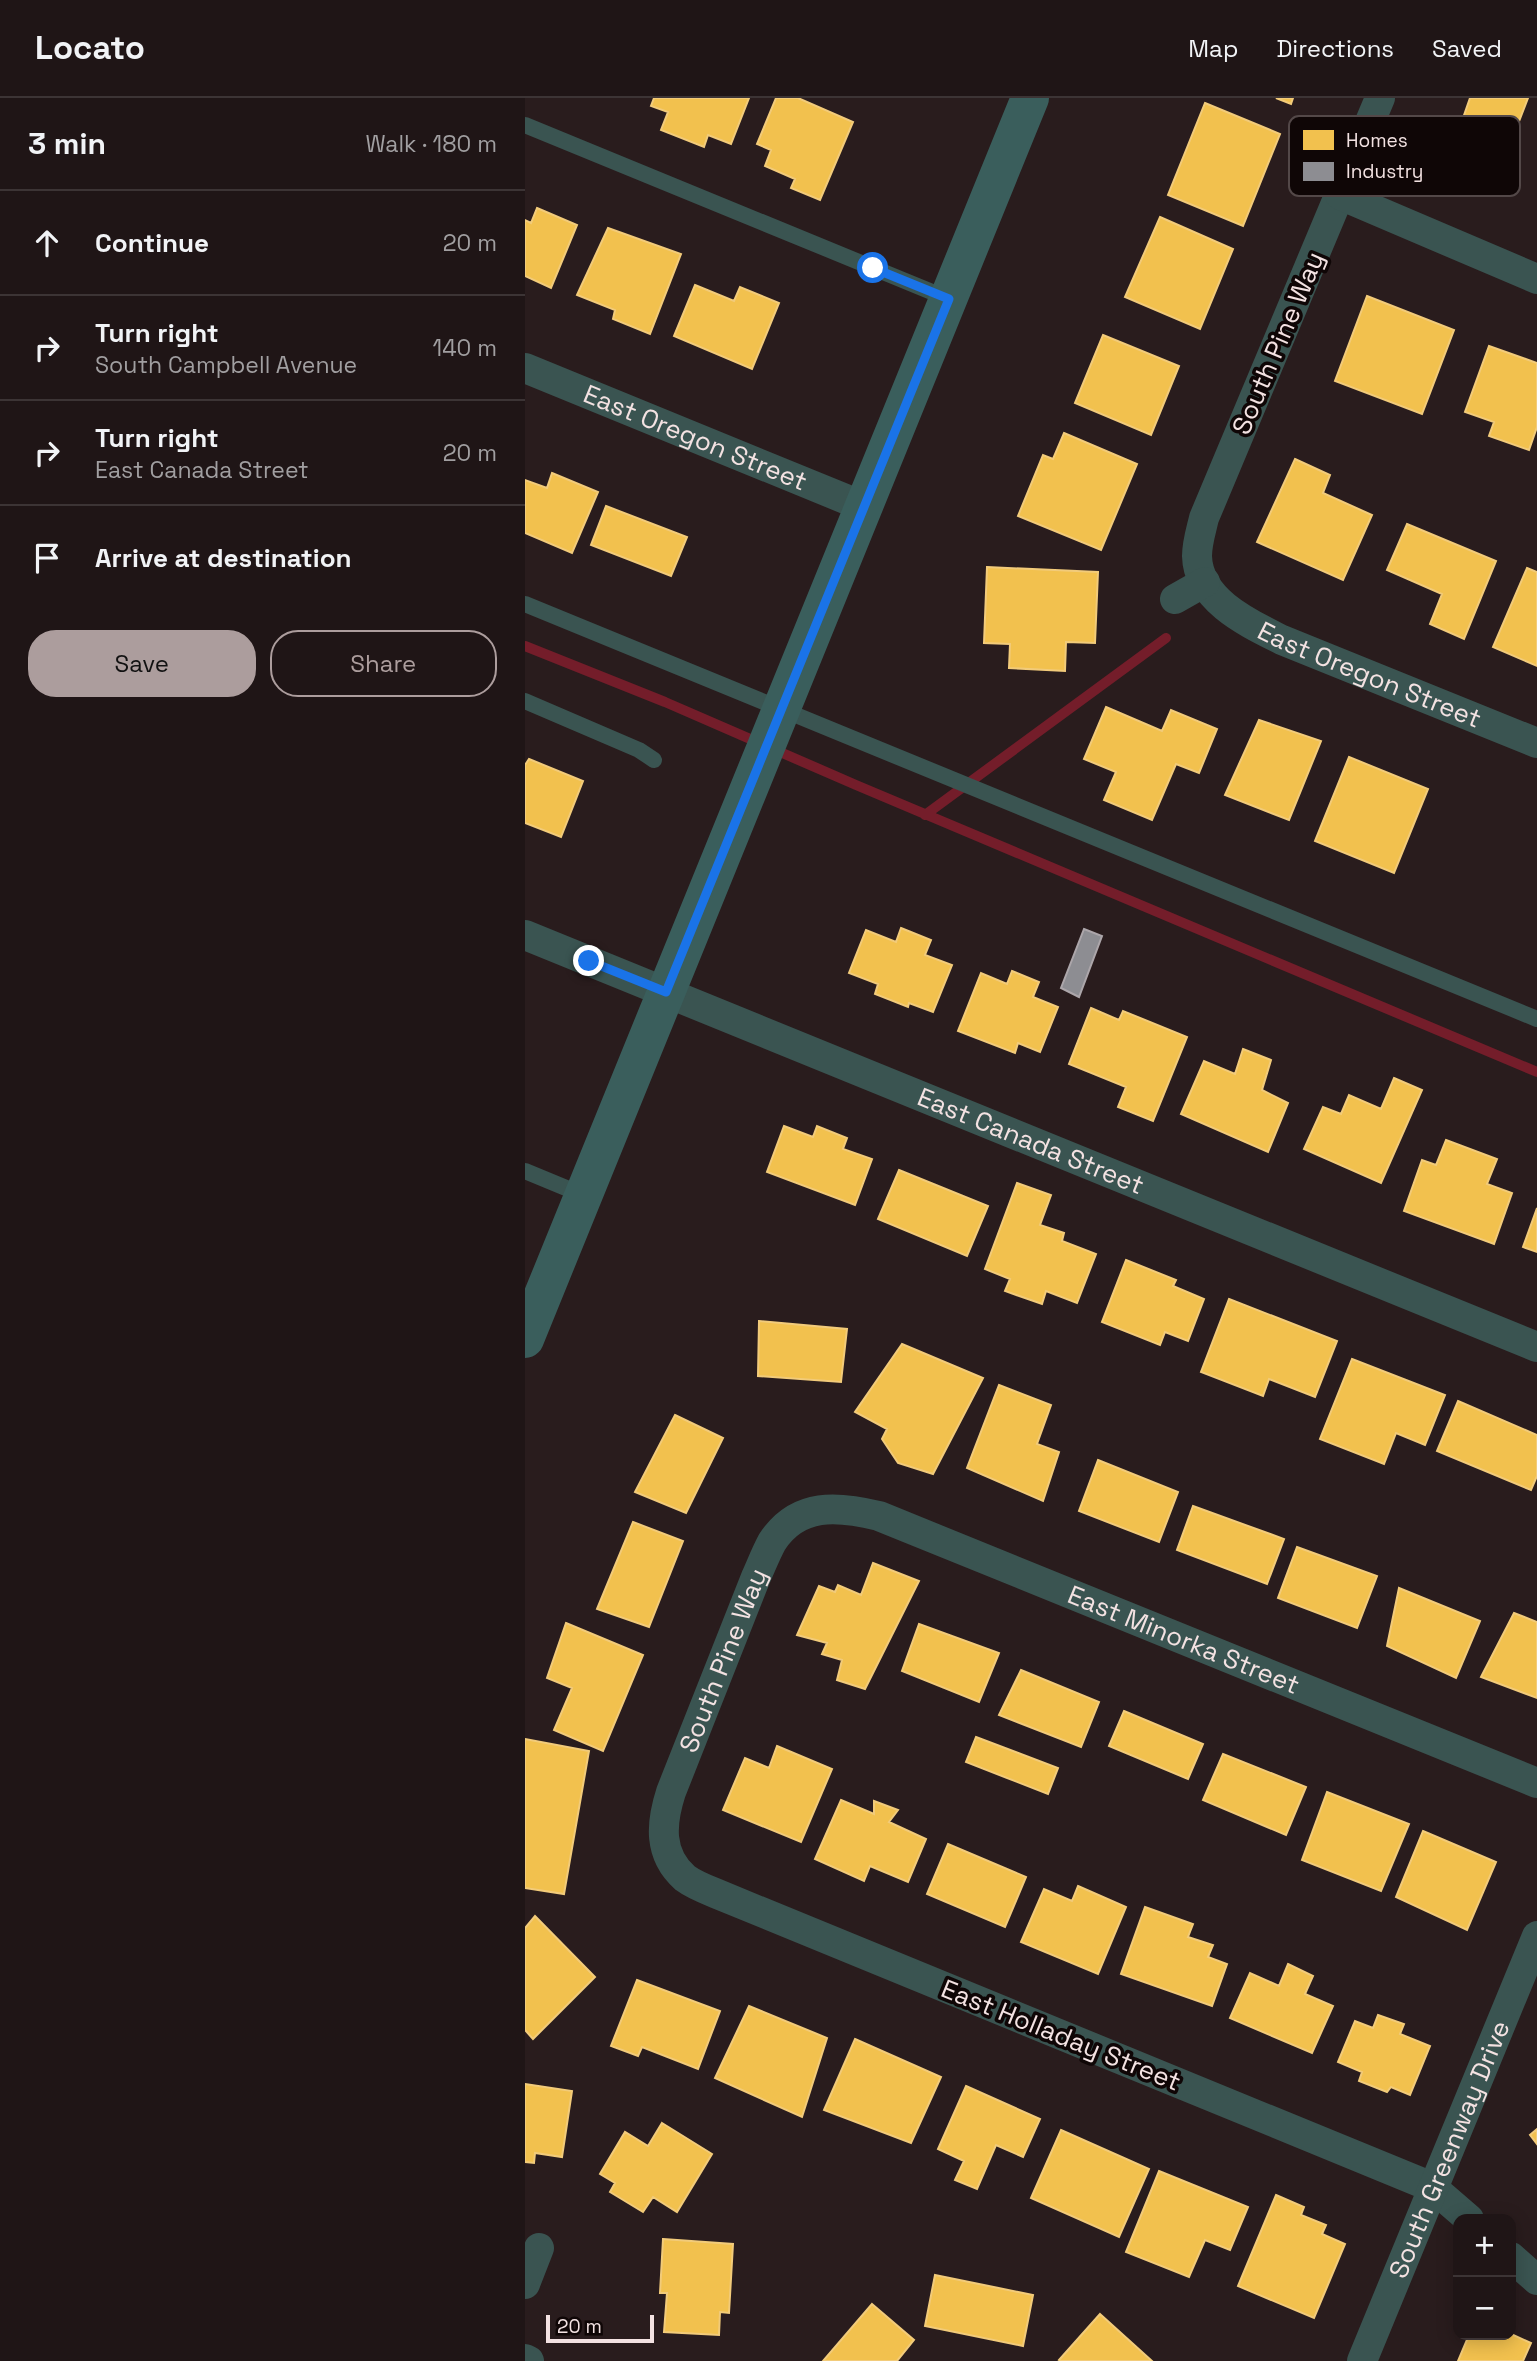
<!DOCTYPE html>
<meta charset="utf-8">
<style>
body{margin:0;font-family:"Space Grotesk",sans-serif;background:#2c2223;color:#f1f3f6}
.controls{position:absolute;right:21px;bottom:21px;display:grid;overflow:hidden;border-radius:14px;box-shadow:0 4px 18px #0003}
.controls button{width:63px;height:63px;display:grid;place-items:center;padding:0;border:0;border-bottom:2px solid #3c3435;background:#1f1516;color:#f1f3f6;font:35px sans-serif}
.scale{position:absolute;left:21px;bottom:18px;width:108px;box-sizing:border-box;padding-left:7px;border:4px solid #f3e2e2;border-top:0;font-size:19px;line-height:24px;white-space:nowrap;color:#f3e2e2;-webkit-text-stroke:5px #0f0606;paint-order:stroke}
.stop{position:absolute;width:21px;height:21px;margin:-16px;border:5px solid #1a73e8;border-radius:50%;background:#fff}
.stop.end{background:#1a73e8;border-color:#fff;box-shadow:0 2px 7px #0008}
.list{margin:0;padding:0;list-style:none}
h2{display:flex;justify-content:space-between;align-items:center;height:91px;margin:0;padding:0 28px;font-size:30px}
h2 small{font-size:23px;font-weight:400;color:#a19fa1}
.list li{display:grid;grid-template-columns:46px 1fr auto;gap:21px;align-items:center;box-sizing:border-box;height:105px;padding:0 28px;border-top:2px solid #3c3435}
.list b{display:block;font-size:26px;white-space:nowrap}
.list p{margin:0;font-size:23px;white-space:nowrap;color:#a19fa1}
.list em{font-size:23px;font-style:normal;color:#a19fa1}
.actions{display:flex;gap:14px;padding:21px 28px}
.actions a{flex:1;padding:16px 0;border:2px solid #ac9d9d;border-radius:28px;text-align:center;font-size:24px;color:#ac9d9d}
.actions .main{background:#ac9d9d;color:#111}
.icon{flex:none;width:38px;height:38px;fill:none;stroke:currentColor;stroke-width:2;stroke-linecap:round;stroke-linejoin:round}
.map{position:relative;flex:none;width:1012px;height:2263px;overflow:hidden}
header{display:flex;align-items:center;gap:42px;box-sizing:border-box;height:98px;padding:0 35px;background:#1f1516;border-bottom:2px solid #3c3435}
header strong{font-size:33px}
nav{display:flex;gap:38px;margin-inline-start:auto;font-size:24px}
main{display:flex}
aside{flex:1;background:#1f1516}
.map>svg:first-child{display:block}
</style>
<header>
<strong>Locato</strong>
<nav><a>Map</a><a>Directions</a><a>Saved</a></nav>
</header>
<main>
<aside>
<h2>3 min<small>Walk · 180 m</small></h2>
<ul class="list">
<li><svg class="icon" aria-label="ahead" viewBox="0 0 24 24"><path d="M12 20V5M6 11l6-6 6 6"/></svg><div><b>Continue</b></div><em>20 m</em></li>
<li><svg class="icon" aria-label="right" viewBox="0 0 24 24"><path d="M7 20v-9h11M14 6l5 5-5 5"/></svg><div><b>Turn right</b><p>South Campbell Avenue</p></div><em>140 m</em></li>
<li><svg class="icon" aria-label="right" viewBox="0 0 24 24"><path d="M7 20v-9h11M14 6l5 5-5 5"/></svg><div><b>Turn right</b><p>East Canada Street</p></div><em>20 m</em></li>
<li><svg class="icon" aria-label="arrive" viewBox="0 0 24 24"><path d="M6 21V4h12l-3 4 3 4H6"/></svg><div><b>Arrive at destination</b></div></li>
</ul>
<div class="actions"><a class="main">Save</a><a>Share</a></div>
</aside>
<div class="map">
<svg width="1012" height="2263" viewBox="0 0 1012 2263">
<rect width="100%" height="100%" fill="#291c1d"/>
<!-- homes -->
<path fill="#f2c14e" stroke="#f2cb7a" stroke-width="2" d="M129,0H224L206,46L183,37L179,49L136,32L143,14L126,8Z
M251,0H273L328,24L295,102L266,90L270,81L240,68L246,52L232,46Z
M751,0H768L766,6Z
M945,0H1003L978,65L929,46Z
M680,5L755,36L718,128L643,97Z
M12,110L52,127L26,190L0,178V122L6,125Z
M635,119L708,151L675,231L600,199Z
M83,130L156,156L125,236L88,221L90,212L52,197Z
M170,187L209,203L215,189L254,205L227,271L149,238Z
M842,198L929,232L897,316L810,283Z
M578,237L654,268L626,337L550,305Z
M964,248L1012,265V329L1004,352L964,338L969,324L940,314Z
M539,335L612,366L576,452L493,418L518,357L528,361Z
M770,361L805,377L798,395L847,417L818,482L732,444Z
M27,375L73,394L47,455L0,435V382L22,390Z
M81,408L162,439L146,478L66,447Z
M882,426L971,463L939,541L905,526L917,496L862,472Z
M462,469L573,474L570,545L541,544L540,573L484,570L485,546L459,545Z
M1002,470L1012,474V568L968,549Z
M581,609L637,633L646,612L692,631L674,675L651,666L627,722L579,702L591,674L559,661Z
M734,622L796,643L764,722L700,697Z
M824,659L903,691L869,775L790,743Z
M4,661L58,683L36,739L0,725V667Z
M376,830L406,842L400,857L427,867L408,914L384,905L383,909L350,896L353,886L324,875L341,832L371,844Z
M487,873L514,884L508,899L533,909L515,954L493,945L490,955L433,933L456,875L482,886Z
M566,910L594,922L598,913L662,939L628,1023L593,1009L601,989L544,966Z
M718,951L746,962L737,992L763,1005L743,1054L656,1016L679,963L710,976Z
M869,980L897,992L856,1085L779,1051L798,1009L816,1016L824,997L856,1011Z
M259,1028L288,1039L292,1028L322,1040L318,1051L347,1061L330,1107L242,1074Z
M921,1042L972,1061L962,1086L987,1095L969,1146L879,1113L897,1062L911,1067Z
M374,1072L463,1108L442,1158L353,1121Z
M492,1085L526,1097L515,1127L539,1135L537,1143L571,1156L552,1205L521,1193L517,1206L480,1193L485,1181L460,1171Z
M1012,1110V1154L998,1149Z
M601,1162L651,1182L648,1188L679,1201L663,1243L640,1234L635,1247L577,1224Z
M704,1201L812,1243L790,1299L744,1281L738,1298L676,1274Z
M234,1223L322,1231L316,1284L233,1278Z
M377,1246L458,1280L408,1376L373,1365L357,1341L362,1331L330,1314Z
M827,1261L920,1297L900,1347L871,1335L859,1366L795,1341Z
M474,1287L526,1307L512,1346L534,1354L518,1403L442,1370Z
M933,1303L1012,1337V1378L1006,1392L912,1353Z
M150,1317L198,1340L161,1415L110,1394Z
M573,1362L653,1394L634,1444L554,1413Z
M668,1408L759,1441L742,1486L652,1452Z
M108,1424L158,1443L124,1529L72,1511Z
M772,1449L852,1478L832,1530L753,1500Z
M348,1465L394,1483L340,1591L312,1582L317,1562L297,1556L302,1545L272,1537L294,1488L310,1494L313,1487L336,1497Z
M874,1490L955,1523L931,1580L862,1548Z
M989,1515L1012,1524V1600L956,1579Z
M41,1525L118,1557L78,1653L29,1632L47,1590L22,1580Z
M394,1526L474,1555L454,1604L377,1573Z
M496,1572L574,1604L556,1649L474,1617Z
M599,1613L678,1646L663,1681L584,1648Z
M451,1639L533,1670L523,1696L441,1664Z
M0,1641L64,1653L39,1796L0,1790Z
M252,1648L307,1671L276,1744L198,1712L220,1660L244,1670Z
M698,1656L781,1689L761,1737L678,1702Z
M802,1694L884,1726L856,1793L777,1762Z
M316,1702L349,1716V1703L373,1712L364,1724L401,1741L383,1784L345,1768L339,1783L290,1761Z
M898,1733L971,1764L942,1832L871,1799Z
M423,1746L501,1779L480,1829L402,1796Z
M553,1788L601,1809L573,1876L496,1844L519,1791L547,1803Z
M620,1809L668,1826L663,1839L688,1847L683,1859L702,1866L687,1908L596,1876Z
M10,1818L70,1879L8,1941L0,1932V1830Z
M763,1866L788,1878L780,1896L808,1908L787,1955L705,1920L725,1875L754,1888Z
M112,1882L195,1913L173,1971L117,1949L113,1958L86,1948Z
M224,1908L302,1940L277,2019L190,1980Z
M853,1917L879,1926L875,1936L905,1948L885,1997L866,1989L862,1994L834,1983L837,1974L813,1964L830,1923L848,1930Z
M330,1941L416,1979L386,2045L299,2012Z
M0,1986L47,1993L37,2059L10,2055L9,2065L0,2064Z
M441,1988L515,2021L498,2059L471,2047L452,2091L430,2082L439,2063L413,2051Z
M137,2025L187,2056L152,2114L128,2099L118,2114L85,2094L90,2085L75,2076L100,2034L123,2048Z
M1012,2031V2046L1005,2037Z
M536,2032L624,2071L594,2139L506,2100Z
M634,2073L723,2109L705,2152L680,2142L664,2179L601,2154Z
M751,2097L779,2109L776,2117L801,2127L797,2136L820,2146L789,2220L713,2188Z
M138,2141L208,2146L204,2215L195,2214L194,2237L139,2234L142,2195H135Z
M410,2177L508,2197L498,2248L400,2228Z
M347,2206L389,2242L372,2263H298Z
M575,2216L627,2263H536L534,2262Z
M986,2236L1006,2245L998,2263H933L944,2237Z"/>
<!-- industry -->
<path fill="#8d8d92" stroke="#aca6aa" stroke-width="2" d="M559,831L577,838L554,899L536,890Z"/>
<g fill="none" stroke-linecap="round" stroke-linejoin="round">
<!-- stream -->
<path stroke="#741d2a" stroke-width="10" d="M0,548L140,604L331,687L1012,974
M400,717L641,540"/>
<!-- lane -->
<path stroke="#3a5451" stroke-width="16" d="M0,27L424,201
M0,506L1012,921
M0,603L114,652L129,662
M0,1073L58,1097"/>
<!-- street -->
<g stroke="#3a5451" stroke-width="30">
<path id="s1" d="M855,0L679,420C676,433 672,445 672,458C673,502 723,525 757,542L1012,645"/>
<path d="M815,97L1012,181"/>
<path id="s2" d="M0,270L340,409"/>
<path d="M650,501L680,484"/>
<path id="s3" d="M0,837L1012,1249"/>
<path id="s4" d="M944,2121L907,2089L190,1795C180,1791 168,1786 160,1780C133,1756 136,1725 146,1694L231,1479C236,1468 241,1455 247,1444C273,1404 313,1408 354,1418L1012,1685"/>
<path d="M986,2159L1012,2182"/>
<path d="M0,2186L14,2150"/>
<path d="M0,2261L4,2263"/>
<path id="s5" d="M837,2263L1012,1838"/>
</g>
<!-- primary -->
<path stroke="#3a5e5c" stroke-width="38" d="M0,1241L505,0"/>
</g>
<g fill="none" stroke-linecap="round" stroke-linejoin="round">
<!-- route -->
<path stroke="#1a73e8" stroke-width="9" d="M64,863L141,894L424,201L348,170"/>
</g>
<g text-anchor="middle" dominant-baseline="central" stroke-width="7" stroke-linejoin="round" paint-order="stroke">
<!-- street labels -->
<g font-size="26" fill="#f3e2e2" stroke="#0f0606">
<text transform="translate(753 245) rotate(-67)">South Pine Way</text>
<text stroke="none"><textPath href="#s2" startOffset="184">East Oregon Street</textPath></text>
<text stroke="none"><textPath href="#s1" startOffset="714">East Oregon Street</textPath></text>
<text stroke="none"><textPath href="#s3" startOffset="546">East Canada Street</textPath></text>
<text stroke="none"><textPath href="#s4" startOffset="1668">East Minorka Street</textPath></text>
<text stroke="none"><textPath href="#s4" startOffset="1092">South Pine Way</textPath></text>
<text transform="translate(536 1937) rotate(22)">East Holladay Street</text>
<text stroke="none"><textPath href="#s5" startOffset="229">South Greenway Drive</textPath></text>
</g>
</g>
<!-- legend -->
<rect x="764" y="18" width="231" height="80" rx="10" fill="#0f0606" stroke="#534848" stroke-width="2"/>
<rect x="778" y="32" width="31" height="20" fill="#f2c14e"/>
<rect x="778" y="64" width="31" height="19" fill="#8d8d92"/>
<g font-size="19" fill="#f3e2e2">
<text x="821" y="49">Homes</text>
<text x="821" y="80">Industry</text>
</g>
</svg>
<div class="controls">
<button>+</button>
<button>−</button>
</div>
<div class="scale">20 m</div>
<div class="stop" style="left:348px;top:170px"></div>
<div class="stop end" style="left:64px;top:863px"></div>
</div>
</main>
